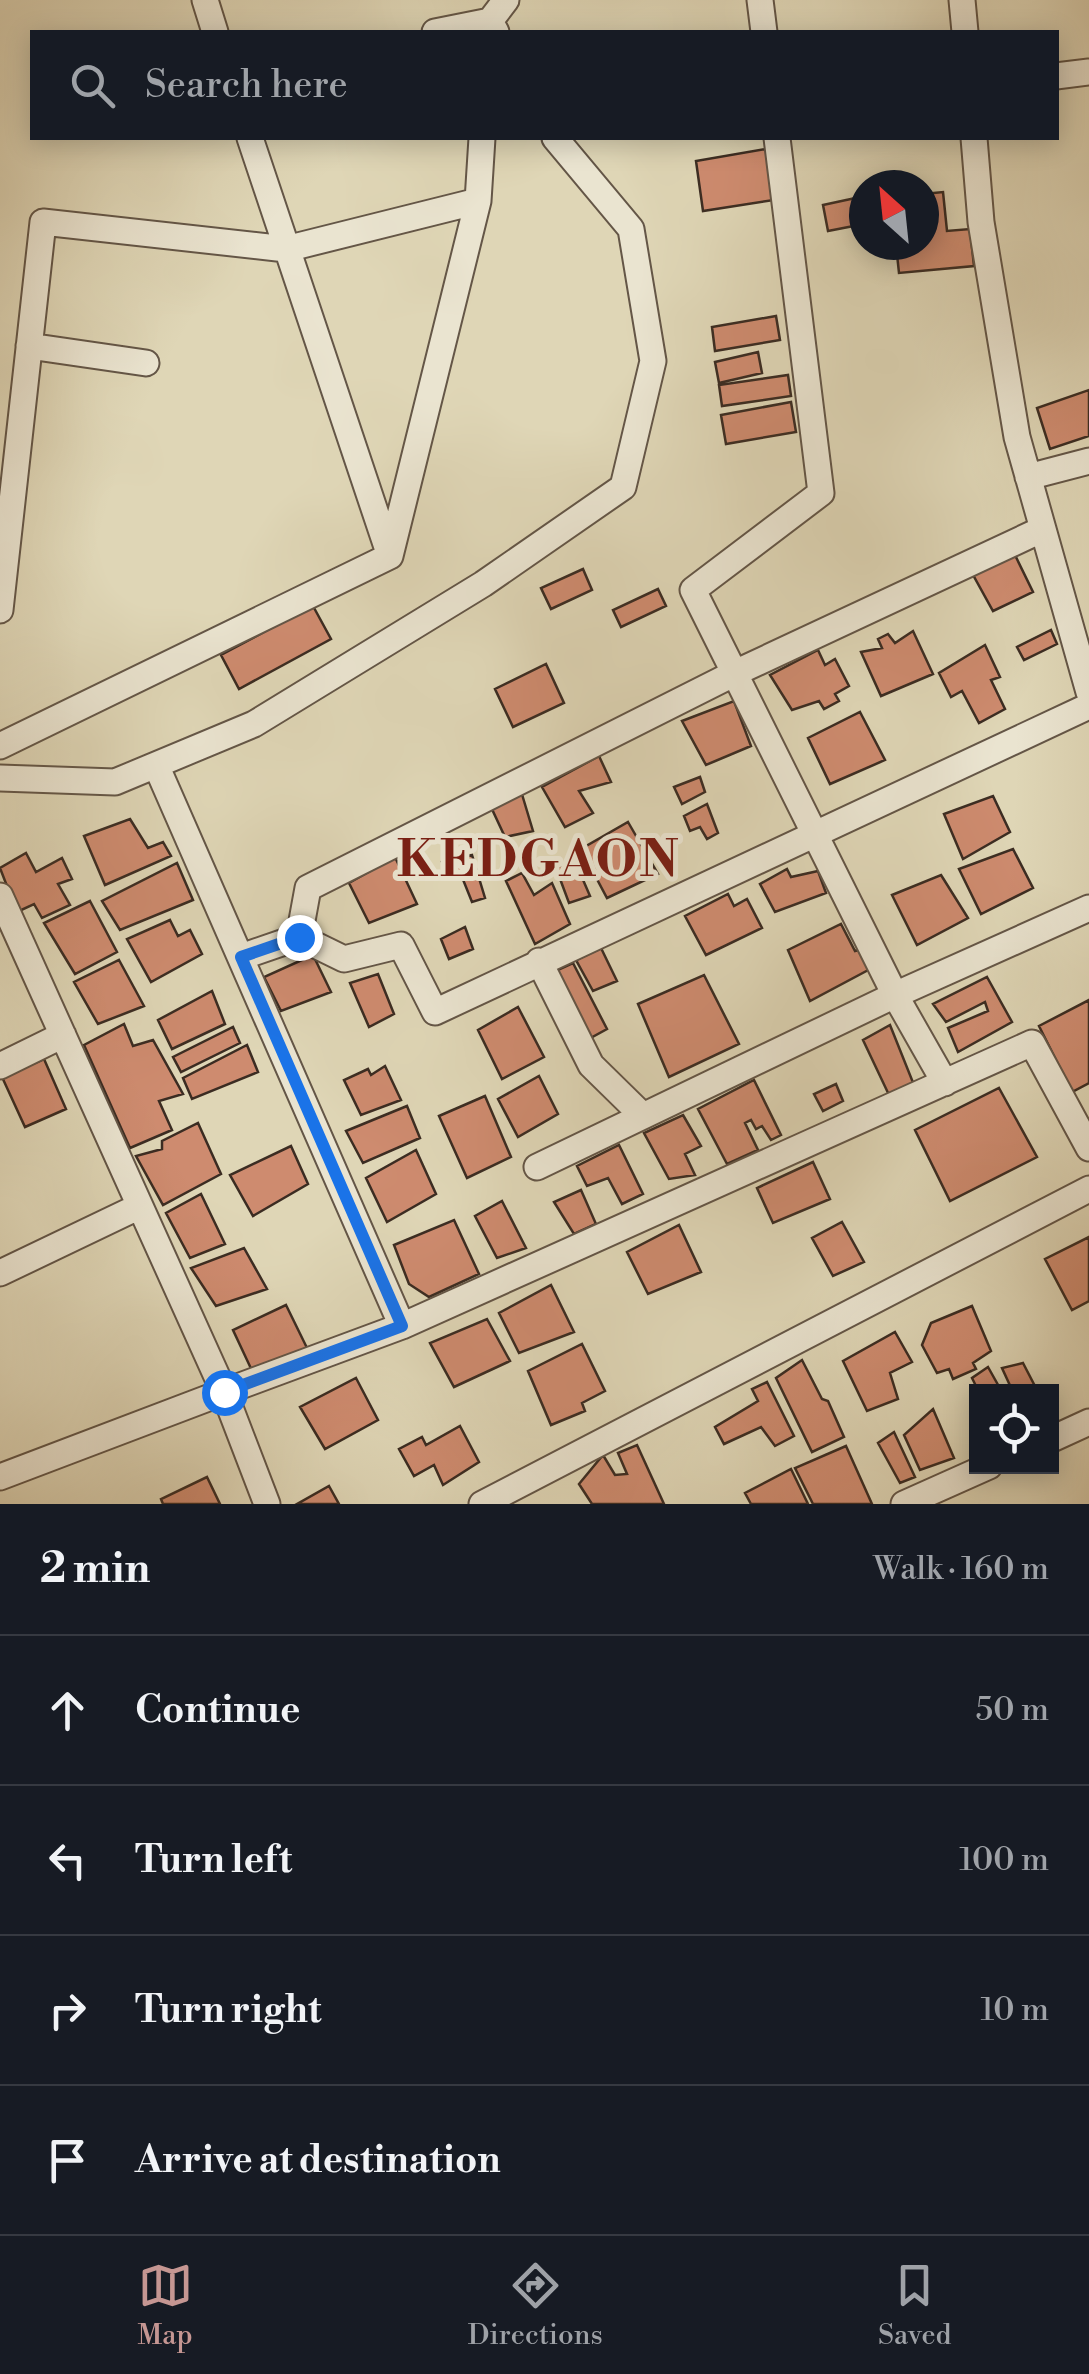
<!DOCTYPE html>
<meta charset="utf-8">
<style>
body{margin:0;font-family:"Libre Bodoni",serif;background:#20242c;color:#f1f3f6}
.controls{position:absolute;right:30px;bottom:30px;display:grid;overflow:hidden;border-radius:0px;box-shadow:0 5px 25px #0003}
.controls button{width:90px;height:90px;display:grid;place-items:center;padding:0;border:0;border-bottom:2px solid #363941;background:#171b24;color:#f1f3f6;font:50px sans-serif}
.compass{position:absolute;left:849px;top:170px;width:90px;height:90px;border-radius:50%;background:#171b24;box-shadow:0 5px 25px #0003;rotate:333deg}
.stop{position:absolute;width:30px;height:30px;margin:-22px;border:8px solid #1a73e8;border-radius:50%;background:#fff}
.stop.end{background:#1a73e8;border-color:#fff;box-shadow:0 2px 10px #0008}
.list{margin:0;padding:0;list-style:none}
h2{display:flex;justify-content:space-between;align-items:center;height:130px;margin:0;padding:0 40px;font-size:42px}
h2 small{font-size:32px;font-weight:400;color:#9ea1a6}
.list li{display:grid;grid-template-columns:65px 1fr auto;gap:30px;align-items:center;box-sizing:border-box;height:150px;padding:0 40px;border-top:2px solid #363941}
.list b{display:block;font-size:38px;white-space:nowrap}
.list em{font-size:32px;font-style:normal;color:#9ea1a6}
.icon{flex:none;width:55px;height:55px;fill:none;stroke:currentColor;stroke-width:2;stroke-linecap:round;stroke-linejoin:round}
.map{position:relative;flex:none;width:1089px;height:1504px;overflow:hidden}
.search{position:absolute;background:#171b24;box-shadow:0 5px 25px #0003;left:30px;right:30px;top:30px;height:110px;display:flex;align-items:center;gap:25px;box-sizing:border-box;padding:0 35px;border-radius:0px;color:#9ea1a6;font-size:38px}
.sheet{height:730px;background:#171b24}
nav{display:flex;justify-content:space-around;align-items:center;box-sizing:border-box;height:140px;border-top:2px solid #363941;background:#171b24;font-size:28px;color:#9ea1a6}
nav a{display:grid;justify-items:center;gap:5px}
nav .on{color:#c59692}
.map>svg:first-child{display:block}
</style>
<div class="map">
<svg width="1089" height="1504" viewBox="0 0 1089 1504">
<rect width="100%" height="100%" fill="#dfd6b6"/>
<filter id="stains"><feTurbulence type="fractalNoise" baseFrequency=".002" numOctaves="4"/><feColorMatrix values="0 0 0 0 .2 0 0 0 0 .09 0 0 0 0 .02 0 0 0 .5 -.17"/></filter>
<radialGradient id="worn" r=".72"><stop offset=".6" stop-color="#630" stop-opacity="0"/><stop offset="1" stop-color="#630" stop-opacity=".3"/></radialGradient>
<!-- building -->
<path fill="#ce8b6f" stroke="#3b2c22" stroke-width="2.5" d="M766,149L774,200L703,211L696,161Z
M943,192L947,231L970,229L974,266L899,273L896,245H924V194Z
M860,197L864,224L828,231L823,205Z
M776,316L780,340L715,351L712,327Z
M758,352L762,373L719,383L715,362Z
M788,375L791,396L722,406L719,385Z
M1089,390V436L1050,449L1037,408Z
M791,402L796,432L726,444L721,415Z
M1013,551L1033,592L993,611L972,573Z
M583,569L592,590L551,609L541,588Z
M658,589L666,606L621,627L613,610Z
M313,606L331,639L239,689L221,655Z
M1051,630L1057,644L1024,660L1017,647Z
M913,631L933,674L881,696L861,652L882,648L878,639L888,634L895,643Z
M985,645L1000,677L991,680L1005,709L979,723L962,691L951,697L939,673Z
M818,650L825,665L835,659L849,686L835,694L839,701L824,709L819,701L792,710L770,675Z
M546,664L564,703L513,727L495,689Z
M734,701L751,746L706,765L682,721Z
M860,712L885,760L830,784L808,738Z
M599,756L611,782L579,791L593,813L565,827L542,787Z
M700,777L705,792L682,804L674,787Z
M521,791L533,831L505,837L491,807Z
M993,796L1010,832L963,859L944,814Z
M707,804L718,833L707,839L700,827L690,831L684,816Z
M130,819L148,848L163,842L171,856L105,885L84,836Z
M628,822L658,874L607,898L581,849Z
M1013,849L1033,888L981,914L959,869Z
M26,853L36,872L62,858L72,879L58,884L70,905L42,918L34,904L17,912L0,868Z
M472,855L485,898L472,902L462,877L449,878L442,862Z
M395,857L417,904L369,923L349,883Z
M574,859L590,896L569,903L556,868Z
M177,863L193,900L120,930L102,901Z
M787,869L791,877L818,871L826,893L775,912L760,884Z
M522,873L534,895L552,883L570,924L535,944L506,881Z
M941,875L968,918L917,945L892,895Z
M728,894L734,906L747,899L762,928L706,955L685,916Z
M90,901L117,952L75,974L44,923Z
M170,920L178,936L190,930L202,954L151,982L127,939Z
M841,924L855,951L863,949L872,968L810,1001L788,950Z
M465,927L473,949L449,959L441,939Z
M601,948L617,981L593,991L576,960Z
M313,955L331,992L281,1011L264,977Z
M119,960L144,1006L98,1024L74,982Z
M573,963L607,1029L585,1041L551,973Z
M378,974L394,1014L369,1027L350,983Z
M704,975L739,1044L669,1077L638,1004Z
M987,977L1012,1022L958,1052L948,1028L988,1011L985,1002L946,1022L933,1004Z
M212,991L225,1024L172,1049L158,1020Z
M1089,1000V1083L1072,1092L1039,1026Z
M518,1007L544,1057L502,1079L478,1030Z
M124,1024L133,1046L153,1040L183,1094L159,1101L172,1130L130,1148L84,1045Z
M890,1025L914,1085L889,1095L863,1040Z
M233,1027L240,1043L181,1072L173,1057Z
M247,1045L258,1072L192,1099L183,1078Z
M44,1059L66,1109L25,1127L2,1077Z
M385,1066L401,1100L361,1115L344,1080L368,1069L371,1075Z
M539,1076L558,1114L518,1137L498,1099Z
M754,1080L781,1135L771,1140L762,1126L756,1129L751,1120L745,1123L758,1150L727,1164L698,1109Z
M836,1084L843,1101L823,1111L814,1094Z
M999,1088L1037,1157L950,1201L915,1130Z
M485,1096L511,1157L467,1178L439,1116Z
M407,1106L420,1138L363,1163L346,1131Z
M683,1115L701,1146L685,1154L695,1175L669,1179L644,1133Z
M198,1123L221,1174L163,1205L136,1156L162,1149V1141Z
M619,1145L643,1194L622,1204L608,1178L587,1186L577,1166Z
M291,1146L308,1184L253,1216L230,1175Z
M416,1150L436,1194L387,1222L366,1178Z
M813,1162L830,1199L773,1223L757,1188Z
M581,1190L596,1224L574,1234L554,1202Z
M201,1194L225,1244L190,1258L166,1213Z
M502,1201L526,1248L497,1258L475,1216Z
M454,1220L479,1274L429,1297L409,1284L394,1245Z
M842,1222L864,1262L833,1276L812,1238Z
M679,1225L701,1272L648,1294L627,1252Z
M1089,1237V1301L1072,1310L1045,1259Z
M244,1248L267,1289L216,1306L191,1268Z
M551,1285L574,1332L519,1353L499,1313Z
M286,1305L309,1352L254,1375L233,1330Z
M972,1306L991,1351L973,1363L976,1369L953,1379L949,1369L937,1373L922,1345L931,1323Z
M487,1319L510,1361L454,1387L430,1343Z
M895,1332L912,1362L890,1373L898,1399L867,1411L843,1361Z
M582,1344L605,1391L582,1403L585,1411L551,1425L528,1371Z
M802,1360L822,1399L828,1401L844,1437L812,1452L776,1378Z
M1023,1363L1038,1392H1013L1002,1368Z
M988,1367L1002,1392H979L972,1378Z
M356,1378L378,1420L325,1449L300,1407Z
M767,1382L794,1436L775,1446L761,1427L724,1444L715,1427L758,1401L752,1389Z
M933,1409L954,1458L920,1470L904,1435Z
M460,1426L479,1462L443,1485L434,1465L414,1476L399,1449L422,1437L426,1445Z
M894,1432L915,1477L900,1483L878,1443Z
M637,1445L664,1504H592L579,1484L603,1455L615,1475L627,1474L618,1453Z
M846,1446L872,1504H813L795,1468Z
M791,1469L808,1504H751L745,1493Z
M207,1477L220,1504H163L161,1499Z
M329,1486L339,1504H297Z"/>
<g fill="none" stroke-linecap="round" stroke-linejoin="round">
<defs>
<path id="minor" d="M205,0L215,32
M760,0L764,32
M962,0L965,32
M435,32L490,21L496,32
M489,32L490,21L506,0
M1056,76L1089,72
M250,138L390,556
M777,138L821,493L693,590L895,995L945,1083
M974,138L981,222L1017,437L1089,692
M29,346L146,363
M1028,477L1089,461
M390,556L478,201L482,138
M0,610L43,222L286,249L478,201
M0,746L390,556
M156,765L402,1326
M0,778L115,782L254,724L483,584L623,487L653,361L631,229L555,138
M0,896L224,1392L402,1326L1032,1043L1089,1148
M299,937L308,888L735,673L1043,529
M241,957L299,937L344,959L401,945L435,1012L1089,706
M539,961L591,1065L643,1116
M0,1066L63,1035
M537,1167L895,995L1089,908
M0,1273L140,1206
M1052,1439L1089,1422
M0,1477L224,1392L267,1504
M482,1504L1089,1189
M904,1504L989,1466"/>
</defs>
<!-- minor casing -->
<use href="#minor" stroke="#645647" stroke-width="29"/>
<!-- minor -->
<use href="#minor" stroke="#eae4d0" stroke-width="25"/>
</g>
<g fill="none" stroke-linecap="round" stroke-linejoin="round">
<!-- route -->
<path stroke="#1a73e8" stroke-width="12" d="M224,1392L402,1326L241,957L299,937"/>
</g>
<g text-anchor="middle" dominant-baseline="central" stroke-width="10" stroke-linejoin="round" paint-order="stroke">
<!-- district labels -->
<g font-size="50" font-weight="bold" letter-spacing="2.5" fill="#7a1f14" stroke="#eae4d0">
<text x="539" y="861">KEDGAON</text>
</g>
</g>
<rect width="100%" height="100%" filter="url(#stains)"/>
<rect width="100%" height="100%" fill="url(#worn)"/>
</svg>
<div class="controls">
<button><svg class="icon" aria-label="locate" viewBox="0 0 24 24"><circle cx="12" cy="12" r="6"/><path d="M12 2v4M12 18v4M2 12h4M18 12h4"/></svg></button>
</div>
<svg class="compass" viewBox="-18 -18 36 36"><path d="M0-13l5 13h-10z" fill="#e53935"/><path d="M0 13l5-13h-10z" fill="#9ea1a6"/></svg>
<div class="stop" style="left:224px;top:1392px"></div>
<div class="stop end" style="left:299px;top:937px"></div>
<div class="search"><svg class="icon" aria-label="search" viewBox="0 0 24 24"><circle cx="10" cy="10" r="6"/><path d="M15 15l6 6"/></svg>Search here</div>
</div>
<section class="sheet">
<h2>2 min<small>Walk · 160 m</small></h2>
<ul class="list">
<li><svg class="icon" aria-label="ahead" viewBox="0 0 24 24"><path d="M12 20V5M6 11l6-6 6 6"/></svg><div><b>Continue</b></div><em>50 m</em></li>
<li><svg class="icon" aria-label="left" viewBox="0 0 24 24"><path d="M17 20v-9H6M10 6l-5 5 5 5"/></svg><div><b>Turn left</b></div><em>100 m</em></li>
<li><svg class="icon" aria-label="right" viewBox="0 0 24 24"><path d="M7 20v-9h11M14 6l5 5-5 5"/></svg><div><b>Turn right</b></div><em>10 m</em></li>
<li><svg class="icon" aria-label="arrive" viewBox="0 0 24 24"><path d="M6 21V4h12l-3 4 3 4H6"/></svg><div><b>Arrive at destination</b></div></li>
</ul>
</section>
<nav>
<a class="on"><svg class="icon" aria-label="map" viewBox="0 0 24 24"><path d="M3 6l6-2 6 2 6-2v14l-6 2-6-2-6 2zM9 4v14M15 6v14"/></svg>Map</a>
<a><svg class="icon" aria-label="directions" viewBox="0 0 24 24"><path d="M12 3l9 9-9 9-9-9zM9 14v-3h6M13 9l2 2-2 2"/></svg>Directions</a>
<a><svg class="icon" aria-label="saved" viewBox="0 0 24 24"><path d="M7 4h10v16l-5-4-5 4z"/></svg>Saved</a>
</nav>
